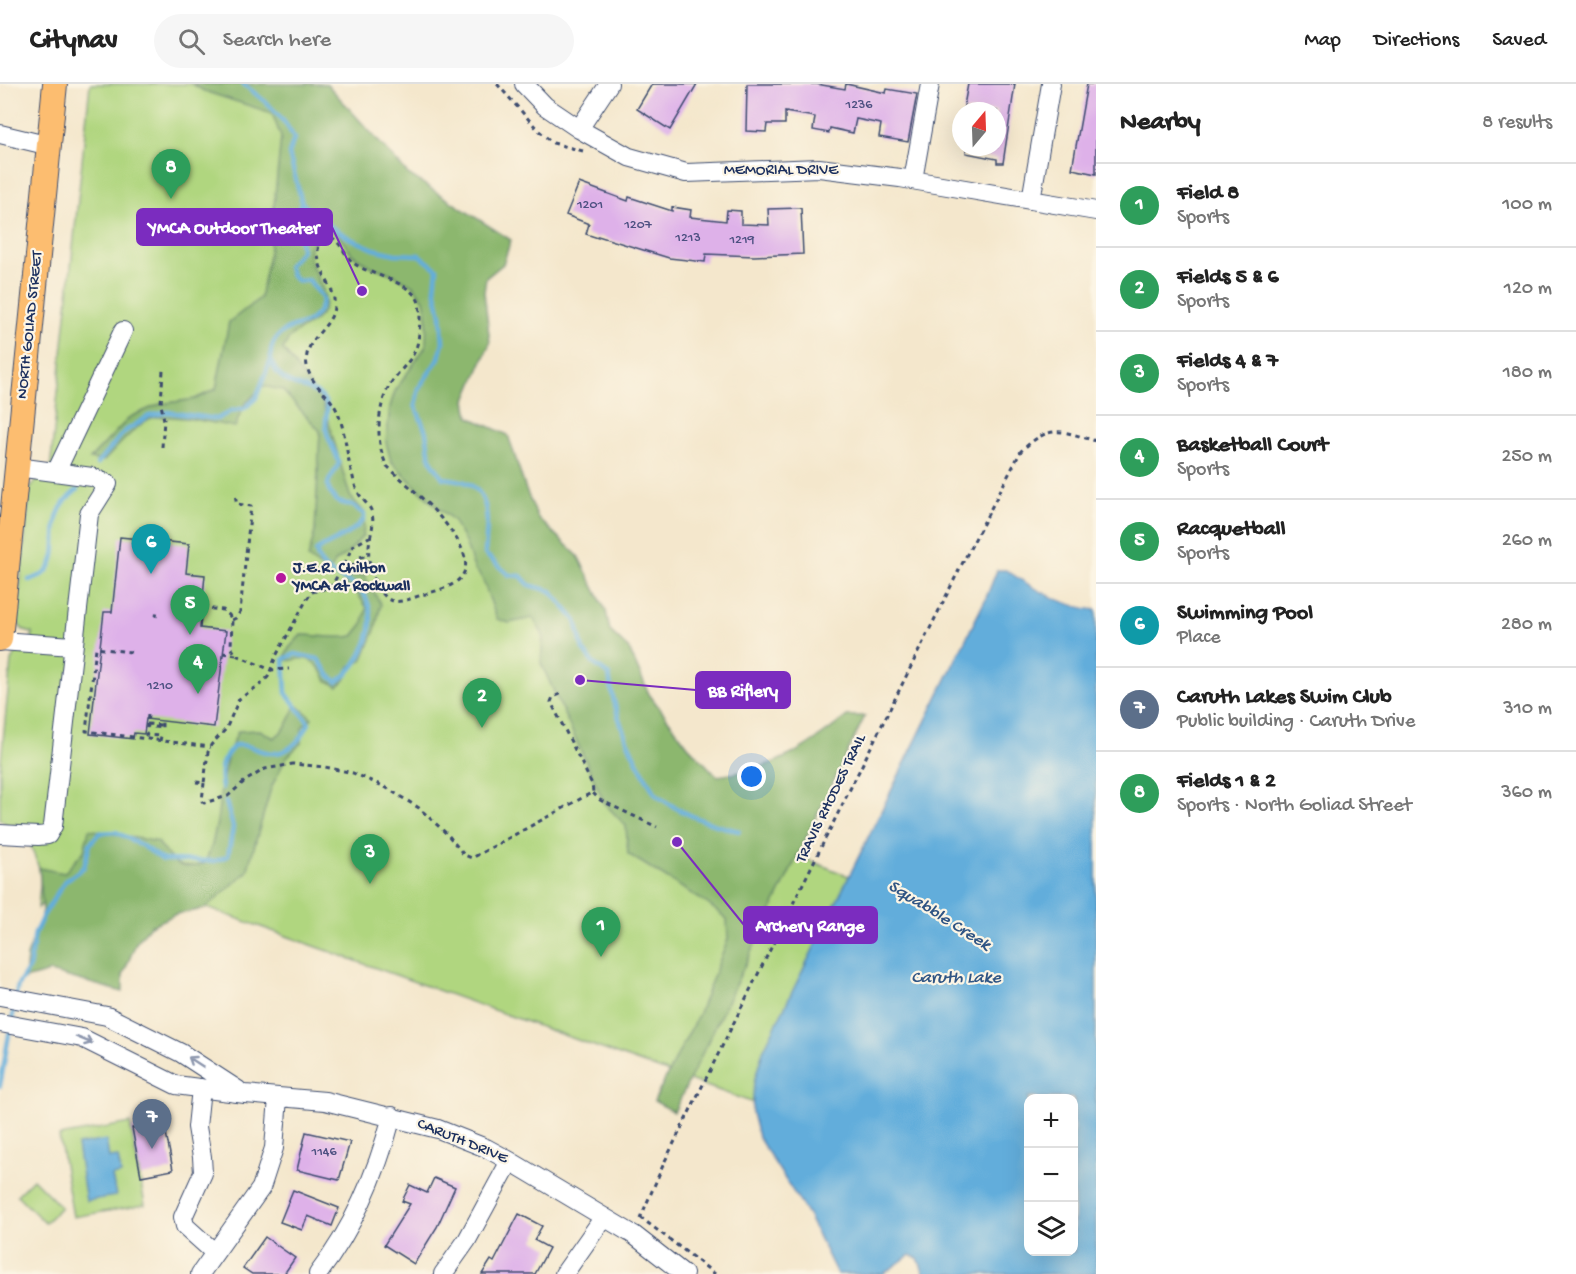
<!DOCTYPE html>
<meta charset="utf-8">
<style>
body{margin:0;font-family:"Gochi Hand",sans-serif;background:#f6f6f6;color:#222}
.controls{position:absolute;right:18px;bottom:18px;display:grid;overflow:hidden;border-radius:12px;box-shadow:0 6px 24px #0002}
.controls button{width:54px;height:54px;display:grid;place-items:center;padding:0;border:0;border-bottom:2px solid #e0e0e0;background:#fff;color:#222;font:30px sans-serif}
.compass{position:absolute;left:952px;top:18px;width:54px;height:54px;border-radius:50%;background:#fff;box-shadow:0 6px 24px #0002;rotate:19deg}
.you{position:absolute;left:752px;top:693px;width:21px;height:21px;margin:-15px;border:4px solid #fff;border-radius:50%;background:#1a73e8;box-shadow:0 0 0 9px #1a73e833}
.badge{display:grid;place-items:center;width:39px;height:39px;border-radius:50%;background:#b5179e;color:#fff;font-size:20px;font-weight:700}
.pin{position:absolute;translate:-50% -50px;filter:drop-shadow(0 2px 3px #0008)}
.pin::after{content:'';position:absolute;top:32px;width:21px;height:18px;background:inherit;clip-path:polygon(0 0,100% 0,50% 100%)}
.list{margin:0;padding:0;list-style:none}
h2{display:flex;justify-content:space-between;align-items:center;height:78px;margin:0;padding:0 24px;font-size:26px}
h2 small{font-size:20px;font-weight:400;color:#767676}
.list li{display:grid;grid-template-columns:39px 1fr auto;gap:18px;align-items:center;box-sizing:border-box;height:84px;padding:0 24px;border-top:2px solid #e0e0e0}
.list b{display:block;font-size:22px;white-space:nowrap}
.list p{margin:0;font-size:20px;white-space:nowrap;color:#767676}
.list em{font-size:20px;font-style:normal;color:#767676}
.icon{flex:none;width:33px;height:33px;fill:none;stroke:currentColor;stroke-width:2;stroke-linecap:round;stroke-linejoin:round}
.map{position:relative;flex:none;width:1096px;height:1190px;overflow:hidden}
header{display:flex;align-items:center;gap:36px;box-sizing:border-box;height:84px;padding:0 30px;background:#fff;border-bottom:2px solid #e0e0e0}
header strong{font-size:28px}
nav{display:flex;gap:33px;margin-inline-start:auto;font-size:21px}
.search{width:420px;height:54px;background:#f6f6f6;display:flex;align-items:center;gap:15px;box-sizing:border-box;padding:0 21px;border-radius:33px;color:#767676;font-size:22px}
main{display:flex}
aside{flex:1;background:#fff}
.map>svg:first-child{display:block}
</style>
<header>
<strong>Citynav</strong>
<div class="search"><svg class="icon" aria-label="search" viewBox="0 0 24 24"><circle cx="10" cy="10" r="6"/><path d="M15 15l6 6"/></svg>Search here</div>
<nav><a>Map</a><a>Directions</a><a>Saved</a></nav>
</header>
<main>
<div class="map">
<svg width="1096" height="1190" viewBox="0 0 1096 1190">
<rect width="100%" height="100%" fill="#fcf5e5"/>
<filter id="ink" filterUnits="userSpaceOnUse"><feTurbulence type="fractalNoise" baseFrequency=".0167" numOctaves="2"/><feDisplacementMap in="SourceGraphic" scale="12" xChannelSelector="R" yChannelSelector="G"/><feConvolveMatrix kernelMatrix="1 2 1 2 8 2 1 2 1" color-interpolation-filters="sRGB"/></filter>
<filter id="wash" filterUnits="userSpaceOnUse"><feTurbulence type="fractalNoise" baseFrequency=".008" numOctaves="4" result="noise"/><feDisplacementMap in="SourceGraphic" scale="24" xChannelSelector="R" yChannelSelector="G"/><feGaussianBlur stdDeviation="1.35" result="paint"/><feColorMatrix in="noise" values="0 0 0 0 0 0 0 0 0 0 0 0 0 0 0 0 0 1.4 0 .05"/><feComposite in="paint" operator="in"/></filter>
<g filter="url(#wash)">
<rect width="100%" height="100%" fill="#f4e7cc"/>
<!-- green -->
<path fill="#b0d67f" stroke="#66826e" stroke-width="1.5" d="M90,0H245L433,179L434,269L558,521L611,697L851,793L765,1023L82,779L38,824L41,790L24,742L6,740L0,735V687L11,577L15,569L31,565L32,549C22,547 18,543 17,532L30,405L36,397L49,395Z
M130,1039L145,1121L73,1133L59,1052Z
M33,1095L61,1123L45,1139L17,1111Z"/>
<!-- forest -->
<path fill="#8cb76e" stroke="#547366" stroke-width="1.5" d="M192,0H327L408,90L511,156L503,180L486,194L484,208L490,259L466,316L469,333L508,351L526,406L538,434L578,472L606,527L610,547L629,565L649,610L688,662L717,692C774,685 803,667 847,632H865L674,1028L654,1017L699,929L728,855L727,835L705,818L628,770L626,742L605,720L541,579L543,551L533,534L509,539L497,535L482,494L474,484L465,458L453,436L429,416L391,377L386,358L390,323L395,307L426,262L427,231L424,216L413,201L392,190L370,182L353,171L337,150L323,145C319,149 314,154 311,160C302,182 333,204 323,227C318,238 303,242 294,250C289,253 286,260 283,265L323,319L350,412L365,429L363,452L347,470L336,477L329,489L308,474L315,447L320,347L282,306L263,302L243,322L235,343C214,339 173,329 152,334C140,337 113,367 104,377L90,375L130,333L160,320L195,315L216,305L229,238L260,214L269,170L281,53L272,29L204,7Z
M364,491L381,520L375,546L362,577L350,582L345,596L338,602L327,597C322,586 313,572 298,575C292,576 291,578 284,575L289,564L301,551C319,551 336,556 353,552L362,541L367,524L358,510L344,501L350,492Z
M296,620L312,634L302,643L301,659L286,674L271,704L247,788L204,825L176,830L150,842L136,859L123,891V908L50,888L25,895L27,872L43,827L39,784L64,789L84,767L89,745L158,758C172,778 179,789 205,779L212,761L217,738L222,696L228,670L238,647L260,646L274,654C287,645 291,634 296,620Z"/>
<!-- water -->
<path fill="#62addb" stroke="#3e6e9c" stroke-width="1.5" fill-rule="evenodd" d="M997,486H1006C1032,504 1064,523 1096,526V1190H924L918,1174L910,1171L883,1190H837L807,1129L758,1053L752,1029L754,998L763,967L986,514ZM1028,1014H1074V1168H1028Z
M106,1056L109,1074L118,1073L121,1090L112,1092L116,1112L86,1117L77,1061Z"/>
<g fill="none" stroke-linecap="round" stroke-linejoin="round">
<!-- stream -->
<path stroke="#62addb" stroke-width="4.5" d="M243,0C264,16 282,30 294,54L289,70L302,119L320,136L351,155L374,165L395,170L419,171L437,185L435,205L441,231L443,258L439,274L419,304L415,321L426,348L430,375L443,394C451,395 461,396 467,399C494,412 486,446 485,470L509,491L521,492L529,501L551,507L576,537L583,566L593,579L609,591C614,629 629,666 649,699C652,704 654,710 659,713C682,730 712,741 739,747
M97,380L124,348L149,332L168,328L217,335L231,327L245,324L256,314L270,278
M29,496C35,494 42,492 46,488C67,464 39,435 77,406
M222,704C219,683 220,677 235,661C249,661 249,663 262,667C285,675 300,658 309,639L286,609L284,575L295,570L318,575L330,592L337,598C361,581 381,542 365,512C352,490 322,497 316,467C335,454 348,454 364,435V430L352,421L338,418C319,398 331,398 339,379C336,367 327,356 326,344C325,338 327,331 327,325C326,309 309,305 296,301C272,294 260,265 283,248C292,241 305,242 312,235C319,228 321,224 323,215L309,196L298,197L292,192L288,182L302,166C299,150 291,133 302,119
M16,911L18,901L29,884L35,849L43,832L65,797L84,783L90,760L99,749L116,748L141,761L163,776L215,777L228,772L233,743L226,718
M12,937L15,919
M0,1002L10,945"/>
</g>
<g id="blocks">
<!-- building -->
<path fill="#deb1e9" d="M652,0H697L670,46L637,25Z
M747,0H816L845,5L846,0L886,9L887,5L917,10L908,58L879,53L881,40L856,35L853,49L830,44L829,49L813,46L815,33L785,28V40H767L766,48L746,47Z
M968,0H1015L1003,79H997V75L966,69L967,63H997V27H963Z
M1087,0H1096V90L1072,85Z
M579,99L628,117L629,113L672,127V123L691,126L690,133L726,137L727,126L741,127V140L769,141L768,125L801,124L803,170L754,172L706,170L705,178L669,174L598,152V154L586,150L589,140L566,131Z
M120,453L189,460L186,489L205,491L200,544L226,547L214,643L146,635L144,650L134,649L133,655L90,650L104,528H112Z
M164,1038L173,1086L141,1092L132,1044Z
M306,1048L350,1058L339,1096L297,1086Z
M434,1094L455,1103L437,1143L414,1180L384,1161L410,1120L402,1117L410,1101L427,1109Z
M293,1106L339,1124L332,1142L308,1132L302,1146L280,1138Z
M519,1130L542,1142L534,1156L549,1164L535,1190H482L491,1176L494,1178Z
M265,1153L295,1174L284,1190H252L243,1184Z"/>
</g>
</g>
<g filter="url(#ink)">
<use href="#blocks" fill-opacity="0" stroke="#3c4b6e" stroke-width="1.5"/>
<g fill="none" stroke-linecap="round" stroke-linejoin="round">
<defs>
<path id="minor" d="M524,0L545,22L579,45L629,73L686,89L819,84L900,94L1096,127
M579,45L609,0
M0,50L50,62
M913,96L930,0
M1031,116L1051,0
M56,388L123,247
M0,557L73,562
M0,750L38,752L48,751L53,742L89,430L108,400L92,393L17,383
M0,912L107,932L181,969L238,1006
M0,939L82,954L176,1001L245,1010L325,1017L438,1045L486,1064L510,1077L634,1151L684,1190
M201,1004L197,1043L202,1073L203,1089L183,1133L185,1142L215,1169
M200,1190L261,1104L274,1064L278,1014
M318,1190C354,1143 377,1089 392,1032
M443,1190L467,1156L510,1077
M564,1190L604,1133"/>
<path id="major" d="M0,555L55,0"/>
</defs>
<!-- minor casing -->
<use href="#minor" stroke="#3c4b6e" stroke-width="20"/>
<!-- major casing -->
<use href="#major" stroke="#3c4b6e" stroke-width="26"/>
<!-- path -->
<path stroke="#3c4b6e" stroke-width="3" stroke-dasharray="4.5 4.5" stroke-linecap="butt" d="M497,0L539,47L553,59L583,67
M331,153C342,159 344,172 355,180C372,192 407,196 418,216C420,221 420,232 420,238C419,246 419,254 417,261C413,277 397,288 389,302C377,324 375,360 387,382C406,400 483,462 462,492C453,504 435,507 422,511C411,514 396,522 387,514C371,500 366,475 370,455C372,445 374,440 372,429C370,421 363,417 359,410C356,405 354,399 353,393C346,372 346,347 337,327C330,310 311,302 307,282C302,255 332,245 334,223C337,200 313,189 319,158L325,154Z
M162,363L164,336L161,320L163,286
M360,473L369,471
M344,480L353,462L371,452
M202,524L223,526L229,531L232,536L231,563L236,571L271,586L289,585
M156,533L157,526
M232,536L236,534L240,528L251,422L237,420L235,411
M131,568L96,564L86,647L210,663
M223,569L236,571
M148,631L147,640L162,641
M160,657L161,652L146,651L147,642L162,644V637
M196,698L204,699L208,668L211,661L226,645L239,615L261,600L268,593L276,572L307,515L312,508L331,503L344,480L369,482
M204,699L202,717L204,719L228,712L245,697L265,685L293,680L325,683L353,689L385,703L419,724L448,751L464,771L472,774L593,708L592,700L551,618L553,613L563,609
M593,709L600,716L657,743
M640,1133L715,1190
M640,1135L664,1079L964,476L1021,367C1051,339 1061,347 1096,357"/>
<!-- minor -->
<use href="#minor" stroke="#fff" stroke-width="18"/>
<!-- major -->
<use href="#major" stroke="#fcbd6f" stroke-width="24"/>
</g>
<!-- one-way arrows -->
<defs><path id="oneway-shaft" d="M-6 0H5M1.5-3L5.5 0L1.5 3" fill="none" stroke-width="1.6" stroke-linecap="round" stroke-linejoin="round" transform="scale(1.5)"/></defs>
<g stroke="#8d97ae">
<use href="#oneway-shaft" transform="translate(84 956) rotate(22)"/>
<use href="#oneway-shaft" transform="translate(196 978) rotate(-147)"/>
</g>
</g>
<!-- markers -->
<circle fill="#b5179e" stroke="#fcf5e5" stroke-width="2" cx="281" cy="494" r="6"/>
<g text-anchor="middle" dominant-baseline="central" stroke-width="4.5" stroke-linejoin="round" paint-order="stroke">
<!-- number labels -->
<g font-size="14" fill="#4c5081">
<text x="859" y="21">1236</text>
<text x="590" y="121">1201</text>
<text x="638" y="141">1207</text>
<text x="688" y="154">1213</text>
<text x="742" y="156">1219</text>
<text x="160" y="602">1210</text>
<text x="324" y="1068">1146</text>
</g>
<!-- street labels -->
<g font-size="16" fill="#1b2f5e" stroke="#fcf5e5">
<text x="781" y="87">MEMORIAL DRIVE</text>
<text transform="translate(31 241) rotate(-84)">NORTH GOLIAD STREET</text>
<text transform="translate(832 715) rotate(-64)">TRAVIS RHODES TRAIL</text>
<text transform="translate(462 1058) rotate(22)">CARUTH DRIVE</text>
</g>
<!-- poi labels -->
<g font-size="16" font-weight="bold" fill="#1b2f5e" stroke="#fcf5e5" text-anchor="start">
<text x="293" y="485">J.E.R. Chilton<tspan x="293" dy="18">YMCA at Rockwall</tspan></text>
</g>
<!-- water labels -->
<g font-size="18" font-style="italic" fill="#305584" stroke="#fcf5e5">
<text transform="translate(939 832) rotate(32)">Squabble Creek</text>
<text x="956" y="894">Caruth Lake</text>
</g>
</g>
<!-- callouts -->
<path fill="none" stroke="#7b2cbf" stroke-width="2" d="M362 207L332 143M580 596L696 606M677 758L744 841"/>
<g fill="#7b2cbf" stroke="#fcf5e5" stroke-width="2">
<circle cx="362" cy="207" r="6"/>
<circle cx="580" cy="596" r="6"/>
<circle cx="677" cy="758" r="6"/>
</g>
<g fill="#7b2cbf" stroke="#7b2cbf" stroke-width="2">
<rect x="137" y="125" width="195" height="36" rx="6"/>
<rect x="696" y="588" width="94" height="36" rx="6"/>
<rect x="744" y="823" width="133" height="36" rx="6"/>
</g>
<g font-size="18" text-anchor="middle" font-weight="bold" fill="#fff">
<text x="234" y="149">YMCA Outdoor Theater</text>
<text x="743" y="612">BB Riflery</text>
<text x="810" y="847">Archery Range</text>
</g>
</svg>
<div class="controls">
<button>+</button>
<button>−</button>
<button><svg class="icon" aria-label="layers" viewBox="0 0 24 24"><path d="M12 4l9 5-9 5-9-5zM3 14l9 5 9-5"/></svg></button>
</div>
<svg class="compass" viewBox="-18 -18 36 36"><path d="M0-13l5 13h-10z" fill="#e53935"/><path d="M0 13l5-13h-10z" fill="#767676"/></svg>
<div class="you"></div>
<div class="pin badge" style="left:601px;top:873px;background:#2e9e5b">1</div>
<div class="pin badge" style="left:482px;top:644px;background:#2e9e5b">2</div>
<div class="pin badge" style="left:370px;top:800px;background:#2e9e5b">3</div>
<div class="pin badge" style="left:198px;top:610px;background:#2e9e5b">4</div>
<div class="pin badge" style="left:190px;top:551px;background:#2e9e5b">5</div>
<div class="pin badge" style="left:151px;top:490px;background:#0f9aa8">6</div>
<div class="pin badge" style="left:152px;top:1065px;background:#5c6f8a">7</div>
<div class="pin badge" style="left:171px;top:115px;background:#2e9e5b">8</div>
</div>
<aside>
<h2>Nearby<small>8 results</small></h2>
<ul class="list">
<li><span class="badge" style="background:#2e9e5b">1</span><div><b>Field 8</b><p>Sports</p></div><em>100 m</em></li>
<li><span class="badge" style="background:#2e9e5b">2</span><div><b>Fields 5 &amp; 6</b><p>Sports</p></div><em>120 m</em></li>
<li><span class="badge" style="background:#2e9e5b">3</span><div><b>Fields 4 &amp; 7</b><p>Sports</p></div><em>180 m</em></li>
<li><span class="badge" style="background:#2e9e5b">4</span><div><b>Basketball Court</b><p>Sports</p></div><em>250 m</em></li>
<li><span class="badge" style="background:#2e9e5b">5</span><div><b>Racquetball</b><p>Sports</p></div><em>260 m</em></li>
<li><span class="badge" style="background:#0f9aa8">6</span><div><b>Swimming Pool</b><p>Place</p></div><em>280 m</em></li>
<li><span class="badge" style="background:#5c6f8a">7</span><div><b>Caruth Lakes Swim Club</b><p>Public building · Caruth Drive</p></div><em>310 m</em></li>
<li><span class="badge" style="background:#2e9e5b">8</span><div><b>Fields 1 &amp; 2</b><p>Sports · North Goliad Street</p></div><em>360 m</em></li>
</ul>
</aside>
</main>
